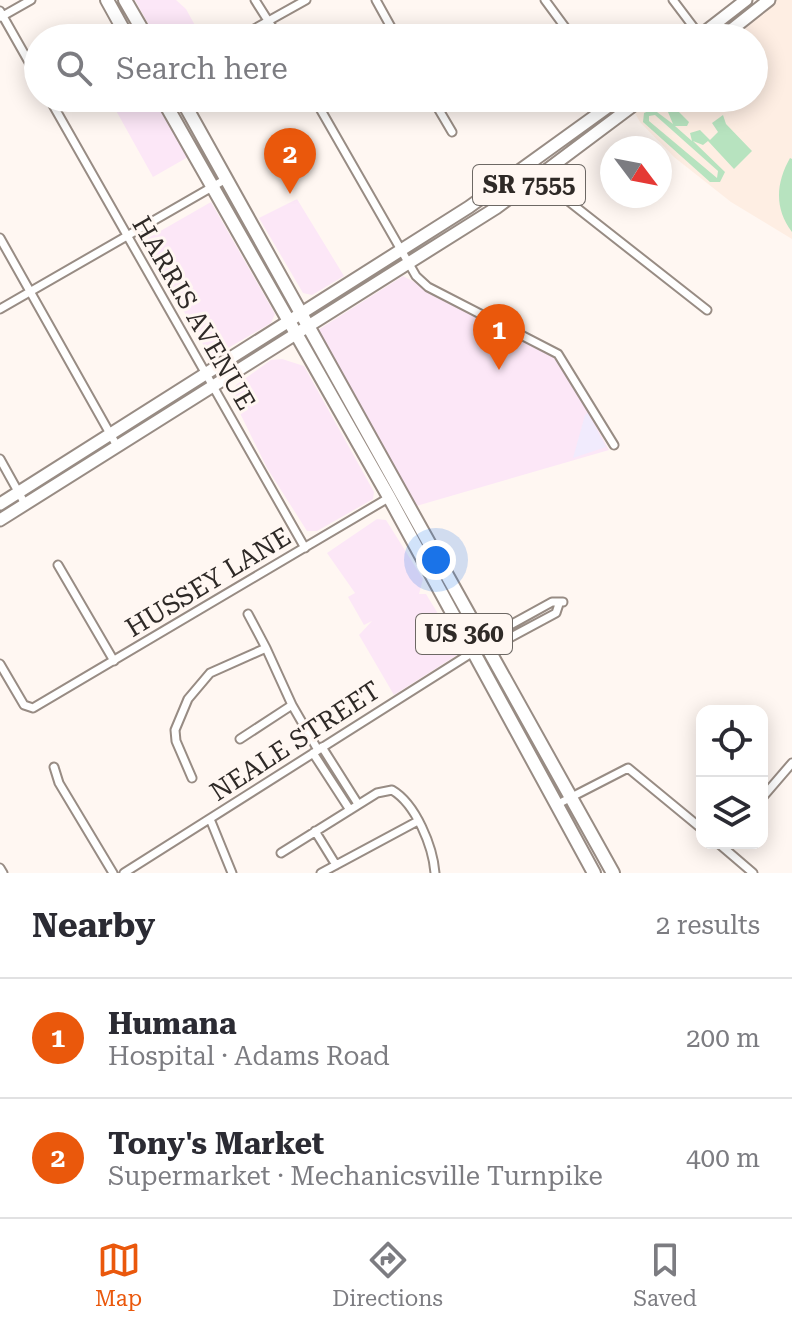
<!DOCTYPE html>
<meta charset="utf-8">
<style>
body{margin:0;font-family:"Roboto Serif",serif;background:#f7f7f7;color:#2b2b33}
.controls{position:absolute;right:24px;bottom:24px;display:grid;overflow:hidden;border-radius:16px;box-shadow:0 4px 20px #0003}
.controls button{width:72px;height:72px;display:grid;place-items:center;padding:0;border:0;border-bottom:2px solid #e1e1e2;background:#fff;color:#2b2b33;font:40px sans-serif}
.compass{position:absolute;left:600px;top:136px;width:72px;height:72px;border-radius:50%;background:#fff;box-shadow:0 4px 20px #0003;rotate:122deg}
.you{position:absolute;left:436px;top:560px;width:28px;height:28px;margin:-20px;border:6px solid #fff;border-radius:50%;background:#1a73e8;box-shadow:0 0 0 12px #1a73e833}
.badge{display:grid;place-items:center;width:52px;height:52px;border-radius:50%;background:#ea580c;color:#fff;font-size:26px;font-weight:700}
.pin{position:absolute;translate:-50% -66px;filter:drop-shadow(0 2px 4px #0008)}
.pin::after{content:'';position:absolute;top:42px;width:28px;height:24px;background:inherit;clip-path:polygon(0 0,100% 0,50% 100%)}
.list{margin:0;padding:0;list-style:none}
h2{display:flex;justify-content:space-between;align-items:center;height:104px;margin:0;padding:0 32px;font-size:34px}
h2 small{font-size:26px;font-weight:400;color:#7c7c81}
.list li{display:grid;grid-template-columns:52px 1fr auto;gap:24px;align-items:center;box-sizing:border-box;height:120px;padding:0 32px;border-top:2px solid #e1e1e2}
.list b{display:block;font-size:30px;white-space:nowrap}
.list p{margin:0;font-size:26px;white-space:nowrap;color:#7c7c81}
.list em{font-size:26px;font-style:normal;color:#7c7c81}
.icon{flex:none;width:44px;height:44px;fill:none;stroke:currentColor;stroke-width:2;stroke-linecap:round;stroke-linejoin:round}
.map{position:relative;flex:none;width:792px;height:873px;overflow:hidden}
.search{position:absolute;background:#fff;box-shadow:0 4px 20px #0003;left:24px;right:24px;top:24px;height:88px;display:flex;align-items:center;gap:20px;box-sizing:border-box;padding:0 28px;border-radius:44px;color:#7c7c81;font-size:30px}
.sheet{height:344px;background:#fff}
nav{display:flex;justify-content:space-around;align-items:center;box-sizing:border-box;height:112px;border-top:2px solid #e1e1e2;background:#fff;font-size:22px;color:#7c7c81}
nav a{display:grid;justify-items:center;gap:4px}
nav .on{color:#ea580c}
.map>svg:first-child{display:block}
</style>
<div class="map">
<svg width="792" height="873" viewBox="0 0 792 873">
<rect width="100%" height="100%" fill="#fff7f2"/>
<!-- commercial -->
<path fill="#fce7f7" d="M135,0H176L186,9L202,38H156Z
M109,98H155L188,157L153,177Z
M297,199L344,276L312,295L303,293L259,218Z
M211,202L275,314L271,323L211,358L143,241Z
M403,276L551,354L562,364L609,450L406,509L307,337Z
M282,359L304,366L374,492L373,499L317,531H307L267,468L234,401L236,385L271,360Z
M377,519L386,520L423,579L419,594H426L457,645V655L394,695L359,635L372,621L364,625L348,597L355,593L327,553Z"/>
<!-- industrial -->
<path fill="#f1ebfd" d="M588,413L606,447L573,458L585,415Z"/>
<!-- built -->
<path fill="#feeee3" d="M758,0H792V239L731,202L674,157L640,122L627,99L754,98V38H708Z"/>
<!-- green -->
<path fill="#b7e3bf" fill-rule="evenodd" d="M674,107L689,122L687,126H675L692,141L690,133L700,130L710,140L718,132L712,123L723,115L726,124L752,151L734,169L708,141L703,145L693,141L725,172L720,182H710L643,122L644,113L653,109L673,124L668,112ZM655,115L718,171L717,178L649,121V116Z
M790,158L792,159V232C774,208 776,183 790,158Z"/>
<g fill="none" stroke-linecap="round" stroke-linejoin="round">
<defs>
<path id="minor" d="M255,0L279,38
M376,0L397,38
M545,0L573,38
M673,0L701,37
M0,11L38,78
M1,17L31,0
M238,38L306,0
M49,98L305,548
M314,98L416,276L428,287L558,354L614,445
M432,98L452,132
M539,178L707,310
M0,238L117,446
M0,309L226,179
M0,459L25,504
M58,565L114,661
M248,614L266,648
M492,640L500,643L556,613L559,604
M0,664L24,705L33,708L390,497
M240,739L292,705
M322,747L358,804
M313,753L350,810
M54,767L59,783L113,873
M192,778L176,741L175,730L188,699L210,673L266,648L292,705L318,750
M762,798L792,763
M558,804L628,768L702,829
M210,819L232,873
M315,831L336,865
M718,843L753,873
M281,853L377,793L392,790C416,804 433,847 435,873
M0,868L3,873
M124,873L492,640L496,633L552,602H563
M321,873L416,822"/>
<path id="primary" d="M697,38L746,0
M721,38L769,0
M0,504L469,207L620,98
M0,520L496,208L643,98"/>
<path id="trunk" d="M107,0L128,38
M125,0L147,38
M162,98L389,497L594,873
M181,98L613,873"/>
</defs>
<!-- minor casing -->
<use href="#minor" stroke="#988c84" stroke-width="11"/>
<!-- primary casing -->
<use href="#primary" stroke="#988c84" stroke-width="15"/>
<!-- trunk casing -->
<use href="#trunk" stroke="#988c84" stroke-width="16"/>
<!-- minor -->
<use href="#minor" stroke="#fff" stroke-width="7"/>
<!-- primary -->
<use href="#primary" stroke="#fff" stroke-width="11"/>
<!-- trunk -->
<use href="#trunk" stroke="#fff" stroke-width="12"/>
</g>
<g text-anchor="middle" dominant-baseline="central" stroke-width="6" stroke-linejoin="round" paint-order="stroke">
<!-- shield labels -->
<g fill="#fff7f2" stroke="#6d6864" stroke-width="2">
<rect x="473" y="165" width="112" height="40" rx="6"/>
<rect x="416" y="614" width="96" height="40" rx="6"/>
</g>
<g font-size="24" font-weight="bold" fill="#2f2a27">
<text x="529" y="185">SR 7555</text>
<text x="464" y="634">US 360</text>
</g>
<!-- street labels -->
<g font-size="26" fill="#2f2a27" stroke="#fff7f2">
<text transform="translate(194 313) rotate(60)">HARRIS AVENUE</text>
<text transform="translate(208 582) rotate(-31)">HUSSEY LANE</text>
<text transform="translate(295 741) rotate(-33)">NEALE STREET</text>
</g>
</g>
</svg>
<div class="controls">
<button><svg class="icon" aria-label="locate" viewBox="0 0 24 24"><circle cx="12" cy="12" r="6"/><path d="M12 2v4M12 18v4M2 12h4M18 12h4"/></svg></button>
<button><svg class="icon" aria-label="layers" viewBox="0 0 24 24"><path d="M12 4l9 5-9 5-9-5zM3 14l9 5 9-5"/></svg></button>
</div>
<svg class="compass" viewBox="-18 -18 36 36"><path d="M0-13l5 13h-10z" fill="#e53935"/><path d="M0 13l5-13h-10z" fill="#7c7c81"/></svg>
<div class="you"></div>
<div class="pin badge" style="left:499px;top:370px">1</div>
<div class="pin badge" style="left:290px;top:194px">2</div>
<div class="search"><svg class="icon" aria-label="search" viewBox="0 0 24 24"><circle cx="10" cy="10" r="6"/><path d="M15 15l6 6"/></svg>Search here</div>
</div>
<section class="sheet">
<h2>Nearby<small>2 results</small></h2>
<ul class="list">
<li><span class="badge">1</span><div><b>Humana</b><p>Hospital · Adams Road</p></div><em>200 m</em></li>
<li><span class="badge">2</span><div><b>Tony's Market</b><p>Supermarket · Mechanicsville Turnpike</p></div><em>400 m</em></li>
</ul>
</section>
<nav>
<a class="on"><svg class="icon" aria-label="map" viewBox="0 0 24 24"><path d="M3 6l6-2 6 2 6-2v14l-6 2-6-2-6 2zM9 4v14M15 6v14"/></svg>Map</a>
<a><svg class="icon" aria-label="directions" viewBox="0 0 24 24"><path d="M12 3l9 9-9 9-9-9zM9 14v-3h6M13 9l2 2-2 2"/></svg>Directions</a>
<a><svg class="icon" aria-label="saved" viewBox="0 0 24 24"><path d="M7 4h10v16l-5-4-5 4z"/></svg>Saved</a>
</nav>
